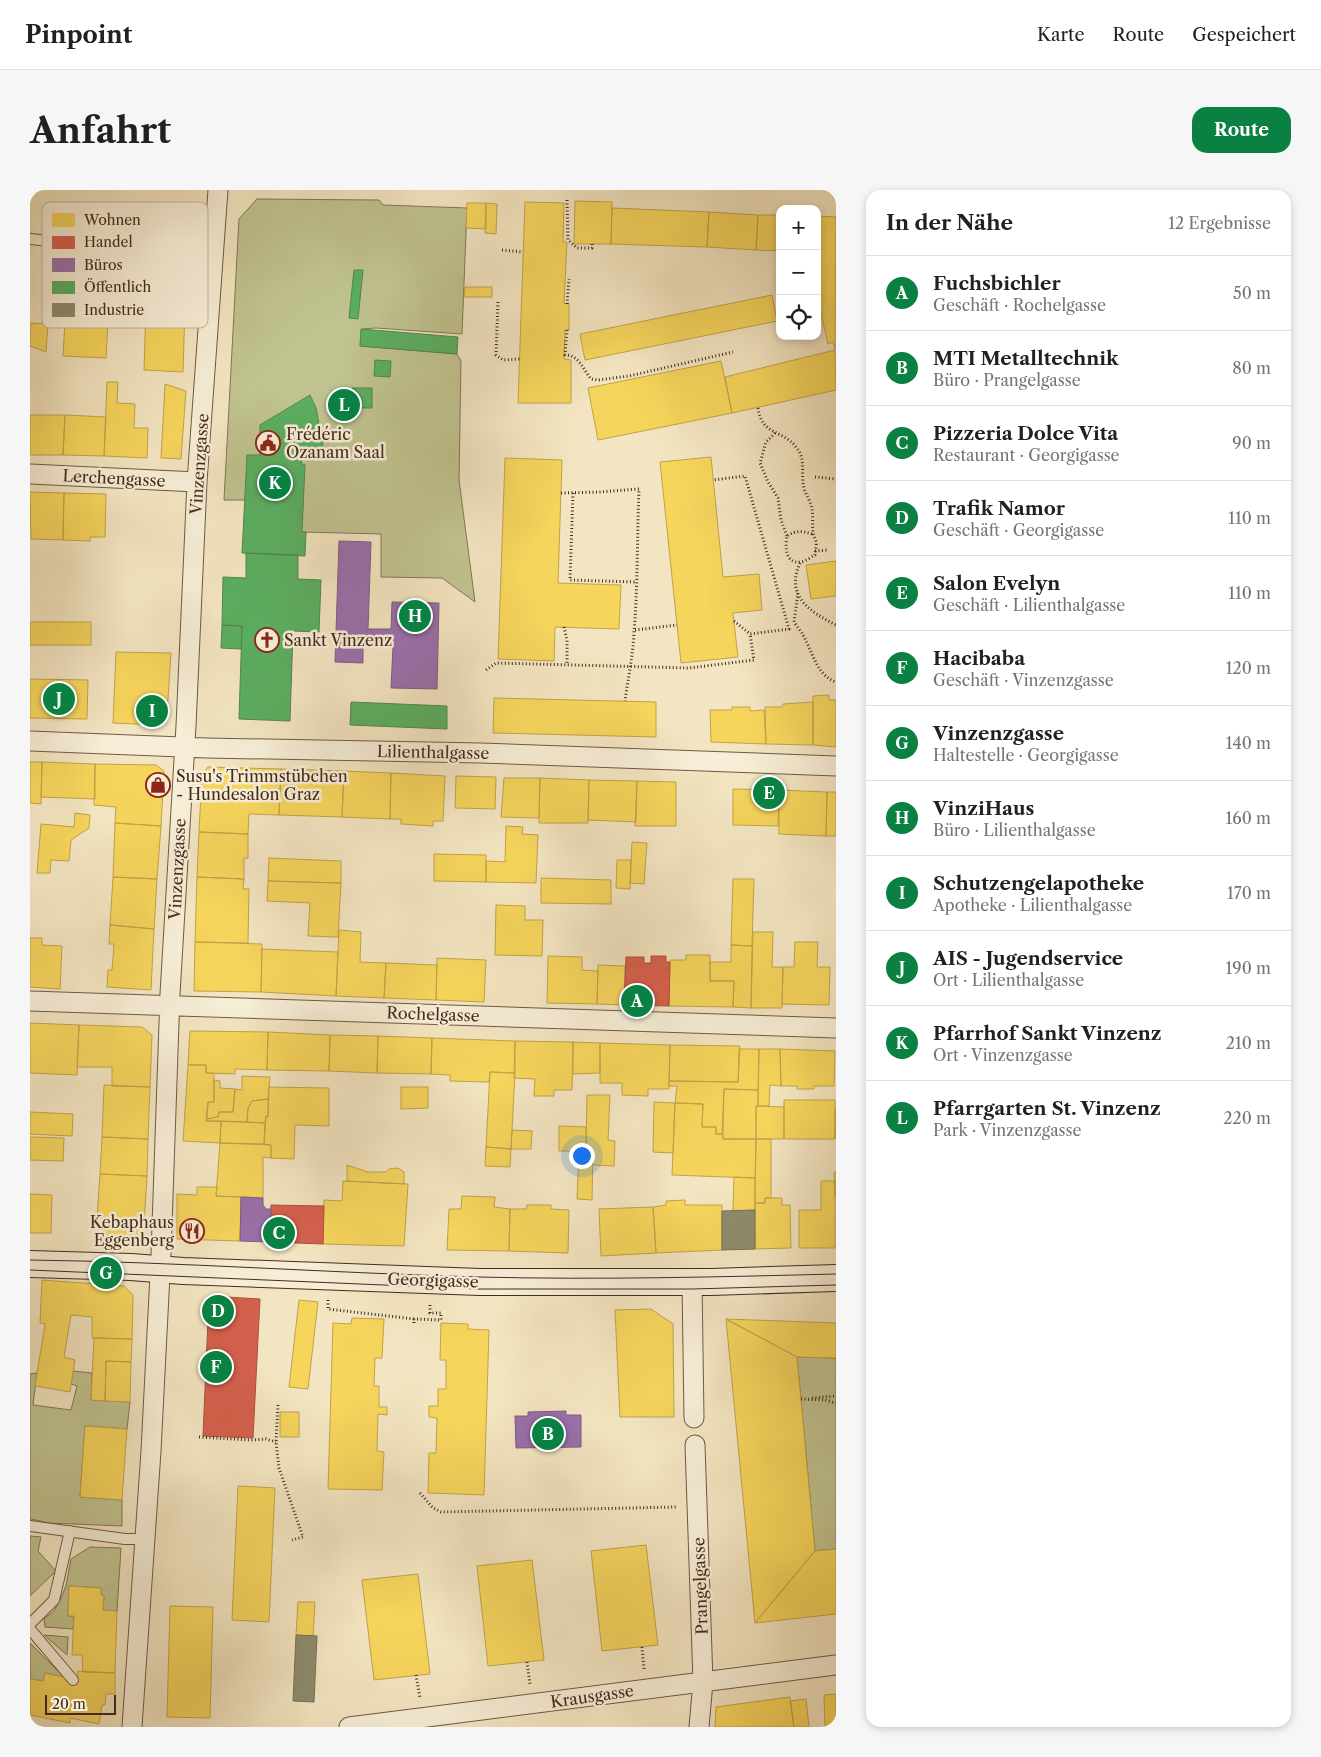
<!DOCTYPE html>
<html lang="de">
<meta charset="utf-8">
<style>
body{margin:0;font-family:"Libre Caslon Text",serif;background:#f6f6f6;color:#202124}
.controls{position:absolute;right:15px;top:15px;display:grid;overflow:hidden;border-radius:10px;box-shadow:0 2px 8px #0003}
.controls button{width:45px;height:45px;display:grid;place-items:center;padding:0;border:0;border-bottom:1px solid #e0e0e0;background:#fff;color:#202124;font:25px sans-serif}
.scale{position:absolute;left:15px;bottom:12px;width:71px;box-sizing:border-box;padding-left:5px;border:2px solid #452a1e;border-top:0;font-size:14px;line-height:18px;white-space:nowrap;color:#452a1e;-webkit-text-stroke:4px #f7eed7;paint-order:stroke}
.you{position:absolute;left:551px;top:965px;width:18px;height:18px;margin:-12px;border:4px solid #fff;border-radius:50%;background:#1a73e8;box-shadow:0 0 0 8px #1a73e833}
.badge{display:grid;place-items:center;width:32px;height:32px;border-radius:50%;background:#0b8043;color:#fff;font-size:16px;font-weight:700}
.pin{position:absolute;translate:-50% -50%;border:2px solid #fff;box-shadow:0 1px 5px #0006}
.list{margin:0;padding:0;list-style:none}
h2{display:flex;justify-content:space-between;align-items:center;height:65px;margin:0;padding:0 20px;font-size:21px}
h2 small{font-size:16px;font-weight:400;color:#757577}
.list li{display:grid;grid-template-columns:32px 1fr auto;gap:15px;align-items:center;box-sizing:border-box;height:75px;padding:0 20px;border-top:1px solid #e0e0e0}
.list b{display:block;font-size:19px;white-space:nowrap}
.list p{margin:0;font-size:16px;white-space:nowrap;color:#757577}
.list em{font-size:16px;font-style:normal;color:#757577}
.icon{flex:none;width:28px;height:28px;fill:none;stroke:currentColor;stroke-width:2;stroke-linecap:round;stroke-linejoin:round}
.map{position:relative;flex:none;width:806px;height:1537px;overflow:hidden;border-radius:15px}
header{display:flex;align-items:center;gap:30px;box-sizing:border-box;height:70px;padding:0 25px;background:#fff;border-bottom:1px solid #e0e0e0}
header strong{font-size:24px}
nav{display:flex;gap:28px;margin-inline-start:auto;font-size:18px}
.intro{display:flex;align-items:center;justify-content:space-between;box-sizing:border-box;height:120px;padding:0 30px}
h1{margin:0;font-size:35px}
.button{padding:12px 22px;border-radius:15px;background:#0b8043;color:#fff;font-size:18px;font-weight:700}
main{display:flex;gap:30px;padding:0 30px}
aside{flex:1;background:#fff;border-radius:15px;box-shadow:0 2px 8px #0003}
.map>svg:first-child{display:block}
</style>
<header>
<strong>Pinpoint</strong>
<nav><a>Karte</a><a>Route</a><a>Gespeichert</a></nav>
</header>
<div class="intro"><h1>Anfahrt</h1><a class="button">Route</a></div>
<main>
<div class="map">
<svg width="806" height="1537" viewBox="0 0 806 1537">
<rect width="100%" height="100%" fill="#f3e5c1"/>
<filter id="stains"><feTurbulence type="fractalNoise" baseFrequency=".004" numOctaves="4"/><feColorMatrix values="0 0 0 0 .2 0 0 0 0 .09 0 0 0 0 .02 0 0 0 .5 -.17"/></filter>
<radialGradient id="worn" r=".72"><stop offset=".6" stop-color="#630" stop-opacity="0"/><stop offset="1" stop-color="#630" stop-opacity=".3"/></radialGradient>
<!-- green -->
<path fill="#c0c38f" stroke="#827656" d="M227,9L349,10L353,15L437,18L432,144L346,138L332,139L330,156L427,164L431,171L429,290L445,412L412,388L351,387V344L272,342L215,310H194L209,29Z
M767,1167L806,1168V1359L785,1361Z
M43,1181L62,1183L61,1210L100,1212L97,1239L55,1236L50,1307L92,1310V1336L20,1333L0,1329V1184L7,1183L3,1215L41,1220L47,1196L41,1194Z
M0,1346L11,1347L8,1361L26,1381L0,1406Z
M60,1357L91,1358L87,1421L73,1420L74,1406L71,1405V1398L39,1396L38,1426H44L43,1439L15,1437L14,1429L24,1421L31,1408L36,1396L41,1369Z
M14,1445L38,1447L37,1465Z
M0,1453L35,1488L15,1483L13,1491L0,1489Z"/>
<!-- homes -->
<path fill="#f6d55c" stroke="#c1a249" d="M545,11L582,12L581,54H544Z
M495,12L534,13L533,52H537L534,114L539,113V140H535L534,169L541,170V213H488Z
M437,13H456V39L436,38Z
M456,13L467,14L466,44L455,43Z
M582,18L679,22L677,57L581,54Z
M679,22L728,25L726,60L677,57Z
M728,25H750V61L726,60Z
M787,26L806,27L805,160L803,152L798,154L787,106Z
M38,76L81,78L76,168L33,166Z
M117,81L156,82L153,182L114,180Z
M435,97H462V107H434Z
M742,105L747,131L555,170L550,144Z
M0,133L18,134L16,162L0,156Z
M805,160L806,200L702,223L695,187Z
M691,171L702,223L568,250L558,198Z
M77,192H88L87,213L105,214L104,238H118L117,268L74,266Z
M135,194L156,201L151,269L131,268Z
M0,225H35L33,265H0Z
M35,225L76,227L74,266L33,265Z
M681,267L693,387L729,384L732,420L703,423L708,467L651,473L630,272Z
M475,268L532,270L528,393L591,395L589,439L525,437L524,471L468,469Z
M0,302L34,303L33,350L1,349Z
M34,303L76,304L75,347H60V351L33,350Z
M806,371V406L781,409L776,375Z
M0,432H61V455H0Z
M86,462L141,463L137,524L129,535L83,533Z
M0,489L58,490L57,529L0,528Z
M799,505V510H806V557L783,555V506Z
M464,508L626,512V547L463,543Z
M783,512V555L736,554L735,517H752L753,514Z
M702,517H720V521L734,520L736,554L681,552L680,520H702Z
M0,572H12L11,614L0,613Z
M12,572L65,574V609L11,607Z
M65,574L126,575L134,581L131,636L85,633L86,617L64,615Z
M178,577L251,579L249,625L219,624L218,644L169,642L172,584Z
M251,579L314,581L312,627L249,625Z
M314,581L361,583L360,629L312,627Z
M361,583L415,586L413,631H403V636L371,634V629H360Z
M426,586L466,587L465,619L425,618Z
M474,588H510L509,628L471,627Z
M510,588L559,590L558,633H509Z
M559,590L607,591L606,632L558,630Z
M607,591L646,592V636H605Z
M703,599L749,600L748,636L703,635Z
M749,600L797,602L796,646L749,644Z
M797,602H806V646H796Z
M45,623L60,625L59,638L41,650L39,671L21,670L20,683H7L11,634L44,637Z
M85,633L131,636L127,689L83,687Z
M476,636L493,637L492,644L508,645L506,693L456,692V671L475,672Z
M169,642L218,644V668H214V689L167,687Z
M602,652L617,653L614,694L600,693Z
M404,664L456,665V692L404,691Z
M239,668L311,671V693L238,691Z
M587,670H601L600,699L586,698Z
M83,687L127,689L124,739L80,735Z
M167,687L214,689L213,699H219L218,753L165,752Z
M511,688L581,690V714L511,713Z
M703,689H724L722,756L701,755Z
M238,691L311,693L308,747L278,746L280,713L237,711Z
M466,715L495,716V730H513L512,766L465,765Z
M80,735L124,739L121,800L77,797L78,780H82L84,754H79Z
M309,740L331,742L330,772L356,773L354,808L306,806Z
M723,742H743L742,777H753L752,818H721Z
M0,748H12V755L32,756L30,799L0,797Z
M165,752L232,754L231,802L164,801Z
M765,752H788L787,777H800L799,815L752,814L753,777H764Z
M701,755L722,756L721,818L703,817L704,791H680V772H701Z
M232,759L308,762L306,806L231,802Z
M656,765H680V791H704L703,817L639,816L640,770H656Z
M518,766L552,767V780L568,781L567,814L517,813Z
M407,768L456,770L454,812L406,810Z
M356,773L407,775L406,810L354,808Z
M568,775L595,776L594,815L567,814Z
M0,833L49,835L47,885L0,883Z
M49,835L112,837L122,845L120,897L82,896V877H47Z
M160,841L238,842L237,880L205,879V884L176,883V875H158Z
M238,842L300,845L299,881L237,880Z
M300,845L348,846L347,883L299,881Z
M348,846L402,848L401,884L347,883Z
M402,848L485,851V883L460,882L459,892L420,891V885L401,884Z
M485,851L543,852L542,900H524V906H504L505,889L484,888Z
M543,852L570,853V883L543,884Z
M570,853L640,855L639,899H618V906L592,905V893H570Z
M640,855L710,856L708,892L639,891Z
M709,859H729L728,900L694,899L692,944H686V937H672L673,914L645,913L647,896H639V891L708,892Z
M729,859H750L751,896L740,895L739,916H728Z
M750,859L805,861L804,896H784V899H767V896H751Z
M158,875H176V883H184V912H178L176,931H191L190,953L153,951Z
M460,882L485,883L481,959L456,957Z
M212,886L240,887L238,909L222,911L218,918L217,932L176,931L177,929L188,927L189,922H203L205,899L212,900Z
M184,890L190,891V898L205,899L203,922H189L188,927L177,929L178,912H184Z
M74,895L120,897L118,949L72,947Z
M239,897L299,898V936L265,935L264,969L241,968V955L234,954L236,926L238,927Z
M371,897H398V918L371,919Z
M694,899L728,900V916H726V949H693Z
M557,905H580L578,950L585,951L584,976L563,975V962L556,961Z
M238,909V927L236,926L235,933L217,932L218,918L222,911Z
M754,910H805V949H754Z
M624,912L645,913L643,963L623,962Z
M645,913L673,914L672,937H686V944H692L693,949H726L725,988L642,985Z
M726,916L754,917V949H726Z
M805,918H806L805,949Z
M0,922L43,924L42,946L0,944Z
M191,931L235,933L234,954L190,953Z
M529,936L556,937V961H529Z
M482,940L502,941L501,959H481Z
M0,947L34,948L33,971L0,970Z
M72,947L118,949L117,986L70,984Z
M726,949H741V1008H735V1013H725Z
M190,953L241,955V968L233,967V1008L186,1006Z
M456,957L481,959L480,977L455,976Z
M549,961L563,962L562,1010L547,1009Z
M317,975L338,982H356L359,979L368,978L374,982V994L317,991Z
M804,982H806V1007H805Z
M70,984L117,986L113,1049L72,1047L73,1027H67Z
M704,987L725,988V1020L703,1021Z
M313,991L378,994L374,1056L293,1054L294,1010L312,1011Z
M791,991H805V1058H769V1020H791Z
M167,997H187L186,1006L211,1007L210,1051L147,1049V1004L167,1005Z
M0,1004L22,1005L21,1043H0Z
M432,1006L465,1007L464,1017L480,1019L479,1061L417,1060L419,1019H431Z
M735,1008H752V1015H760L761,1058L725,1059V1013H735Z
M655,1010V1015H692V1060L626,1063L623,1017L636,1015V1011Z
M497,1015H521V1019L539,1020L538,1063L479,1061L480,1019H496Z
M623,1017L626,1063L571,1066L569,1019Z
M12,1090L94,1096L103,1105L102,1149L62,1148V1127L41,1125L34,1167L45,1170L40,1202L5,1196L15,1134L10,1133Z
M269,1110L288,1112L278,1199L259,1197Z
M621,1119L643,1134L644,1227H590L585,1120Z
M322,1128L354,1129L352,1168H345L344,1196H349V1217H357V1225L348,1224L347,1261L354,1262L352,1300L298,1299L303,1133L321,1134Z
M696,1129L806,1133V1168L767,1167Z
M696,1129L767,1167L769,1189L785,1361L725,1433Z
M411,1133L438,1134V1139L459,1140L454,1305L398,1303L399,1263H406L407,1228L399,1227V1216H408V1199H416V1170H410Z
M64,1148L102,1149L101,1172L76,1171L75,1211L61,1210Z
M76,1171L101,1172L100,1212L75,1211Z
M250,1222H269V1247H250Z
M55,1236L97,1239L92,1310L50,1307Z
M208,1296L245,1298L239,1432L202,1430Z
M616,1355L628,1455L572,1461L561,1361Z
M806,1359V1424L725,1433L785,1361Z
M502,1370L514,1470L458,1476L447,1376Z
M388,1384L400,1484L344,1490L332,1390Z
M39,1396L71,1398V1405L74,1406L73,1420L87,1421L85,1483L53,1482L52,1465H42L44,1426H38Z
M268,1412H285L283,1446L266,1445Z
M140,1416L183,1417L180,1528L137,1527Z
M48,1481L85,1483V1504H76L75,1515H72L69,1534L40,1528V1533L0,1525V1489L13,1491L15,1483L47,1490Z
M806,1504V1536L795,1537L794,1505Z
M760,1507L764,1537H685L686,1517Z
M776,1509L779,1537H764L760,1511Z"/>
<!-- shops -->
<path fill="#d6604d" stroke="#aa503f" d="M621,766H636V772H640L639,816L594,815L596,767H614V773H621Z
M241,1015L294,1016L293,1054L240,1052Z
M179,1106L230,1109L223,1248L173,1246Z"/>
<!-- offices -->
<path fill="#9970ab" stroke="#805b81" d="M309,351L341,352L338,439H361L362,412L409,413L407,499L361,498L363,457L333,456V473L305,472Z
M211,1007L233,1008V1015L236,1019H241L240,1052L210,1051Z
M536,1221V1225H551V1257L486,1258L485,1226H498V1222Z"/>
<!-- public -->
<path fill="#5aae61" stroke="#54864d" d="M324,80H333L328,129L319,128Z
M331,139L428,147L427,164L330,156Z
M345,170L361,171L360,187L344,186Z
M322,198H342V218H322Z
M280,205L286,218L293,256L291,268L271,266L272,274L275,275L272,342H276L275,366L212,363L217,265H230V235Z
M216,363L268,365V389L291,390L289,442L263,441L260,531L209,529L212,436L192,435L193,387L216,388Z
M192,435L212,436L211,459L191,458Z
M321,512L417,516V539L320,535Z"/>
<!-- industry -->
<path fill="#8c8c6e" stroke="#776f56" d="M725,1020V1059L692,1060V1021Z
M266,1445L287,1446L284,1512L263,1511Z"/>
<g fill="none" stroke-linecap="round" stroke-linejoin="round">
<defs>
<path id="service" d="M0,49L183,68
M0,1336L95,1349H115
M0,1434L24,1410L40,1341
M0,1439L43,1490"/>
<path id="minor" d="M0,284L167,292
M0,551L177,558L451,563L806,576
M0,811L806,838
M662,1092L664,1228
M665,1255L673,1492L669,1537
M102,1537L121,1261L131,1065L140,804L156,536L167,292L188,0
M319,1537L806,1475"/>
<path id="secondary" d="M0,1074L101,1077L153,1081L450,1092H681L806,1088"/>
</defs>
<!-- service casing -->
<use href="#service" stroke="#705947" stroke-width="12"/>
<!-- minor casing -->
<use href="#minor" stroke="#705947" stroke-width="21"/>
<!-- secondary casing -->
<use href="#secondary" stroke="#452a1e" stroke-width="28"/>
<!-- path -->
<path stroke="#452a1e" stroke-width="3" stroke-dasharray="1 2.5" stroke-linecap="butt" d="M537,10L538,50L547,58H562V54
M472,60L493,62
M468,112L466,165L473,170L490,169
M537,114L539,89
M537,140L535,165C549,165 553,179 561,189L568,190L599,186L703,162
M728,218C732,246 752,239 766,257C777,270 770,283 774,298C775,303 778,307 780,312C784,322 782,332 783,342C783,346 786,349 786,353C787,356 785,361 785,365C781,367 775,372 770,372C755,374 755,355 757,346C766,340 773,341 782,344
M745,243L736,252L730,273L738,292L748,308L751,330L757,346
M785,287L806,289
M531,303L569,302L609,299C607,346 608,395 604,442C603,466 598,488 595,511
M543,303L540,390L606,392
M785,361L798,360
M770,373C755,406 780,422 806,435
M768,403L764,432C767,437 771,441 773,445C783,462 786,485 806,492
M704,431L720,444
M534,437L537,450V474
M605,440L647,435
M456,480L466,473L659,478L724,470L720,444L759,439L715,286L683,290
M298,1110V1119L384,1129
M384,1133V1129L411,1130V1123H400V1113
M782,1208L806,1206
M771,1209L795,1210L806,1213
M248,1215L246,1252L249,1278L273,1347L262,1350
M169,1247L220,1250L236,1249L246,1252
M390,1303L403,1318L411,1322L647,1317
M612,1457L614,1479
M497,1472L500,1494
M386,1485L390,1508"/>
<!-- service -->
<use href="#service" stroke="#f7eed7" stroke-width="10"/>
<!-- minor -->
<use href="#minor" stroke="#f7eed7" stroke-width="19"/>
<!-- secondary -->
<use href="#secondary" stroke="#f7eed7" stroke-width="26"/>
<!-- tram -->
<path stroke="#452a1e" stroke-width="1" d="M0,1070C150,1072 300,1083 449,1087C568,1090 687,1087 806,1084
M0,1080L448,1099H662L806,1095"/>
</g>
<!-- icons -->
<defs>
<symbol id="civic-ring" viewBox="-11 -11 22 22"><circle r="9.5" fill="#f7eed7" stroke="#8f2418" stroke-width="1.5"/><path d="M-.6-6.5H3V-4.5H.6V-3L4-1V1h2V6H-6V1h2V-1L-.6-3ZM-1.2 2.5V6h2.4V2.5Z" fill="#8f2418"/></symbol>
<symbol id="church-ring" viewBox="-11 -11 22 22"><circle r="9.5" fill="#f7eed7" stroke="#8f2418" stroke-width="1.5"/><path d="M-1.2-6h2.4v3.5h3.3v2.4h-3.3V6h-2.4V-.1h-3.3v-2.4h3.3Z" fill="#8f2418"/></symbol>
<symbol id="shop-ring" viewBox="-11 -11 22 22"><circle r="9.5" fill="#f7eed7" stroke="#8f2418" stroke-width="1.5"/><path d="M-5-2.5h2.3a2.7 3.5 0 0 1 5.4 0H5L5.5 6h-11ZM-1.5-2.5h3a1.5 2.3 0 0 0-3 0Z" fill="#8f2418"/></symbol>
<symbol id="restaurant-ring" viewBox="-11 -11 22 22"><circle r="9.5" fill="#f7eed7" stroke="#8f2418" stroke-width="1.5"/><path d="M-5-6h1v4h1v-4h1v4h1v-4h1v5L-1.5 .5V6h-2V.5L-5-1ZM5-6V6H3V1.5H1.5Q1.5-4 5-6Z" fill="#8f2418"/></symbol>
</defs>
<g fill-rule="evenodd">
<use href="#civic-ring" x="224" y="239" width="28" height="28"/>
<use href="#church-ring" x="223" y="436" width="28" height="28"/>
<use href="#shop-ring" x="114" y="581" width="28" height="28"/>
<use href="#restaurant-ring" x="148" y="1027" width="28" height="28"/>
</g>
<g text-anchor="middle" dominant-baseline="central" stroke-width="5" stroke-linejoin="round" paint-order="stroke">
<!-- poi labels -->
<g font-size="16" fill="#452a1e" stroke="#f7eed7" text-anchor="start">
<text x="256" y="244">Frédéric<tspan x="256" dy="18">Ozanam Saal</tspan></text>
<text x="254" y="450">Sankt Vinzenz</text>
<text x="146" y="586">Susu's Trimmstübchen<tspan x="146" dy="18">- Hundesalon Graz</tspan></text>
<text x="144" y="1032" text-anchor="end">Kebaphaus<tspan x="144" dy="18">Eggenberg</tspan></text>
</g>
<!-- street labels -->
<g font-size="16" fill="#452a1e" stroke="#f7eed7">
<text transform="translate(169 274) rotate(-86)">Vinzenzgasse</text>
<text transform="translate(84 288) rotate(3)">Lerchengasse</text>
<text transform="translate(403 562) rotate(1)">Lilienthalgasse</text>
<text transform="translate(147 679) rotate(-87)">Vinzenzgasse</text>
<text transform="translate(403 824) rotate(2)">Rochelgasse</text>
<text transform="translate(403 1090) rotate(2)">Georgigasse</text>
<text transform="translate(670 1396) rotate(-92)">Prangelgasse</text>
<text transform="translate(562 1506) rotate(-8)">Krausgasse</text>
</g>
</g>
<!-- legend -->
<rect x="12" y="12" width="166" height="126" rx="8" fill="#f7eed7" stroke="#c2b3a0" stroke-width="1"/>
<rect x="22" y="23" width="23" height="14" fill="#f6d55c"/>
<rect x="22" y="46" width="23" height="13" fill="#d6604d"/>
<rect x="22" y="68" width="23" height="14" fill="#9970ab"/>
<rect x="22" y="91" width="23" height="13" fill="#5aae61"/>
<rect x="22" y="113" width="23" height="14" fill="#8c8c6e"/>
<g font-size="14" fill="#452a1e">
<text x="54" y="35">Wohnen</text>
<text x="54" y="57">Handel</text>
<text x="54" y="80">Büros</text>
<text x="54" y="102">Öffentlich</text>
<text x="54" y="125">Industrie</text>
</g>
<rect width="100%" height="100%" filter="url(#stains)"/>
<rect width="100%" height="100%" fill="url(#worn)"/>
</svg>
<div class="controls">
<button>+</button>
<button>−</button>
<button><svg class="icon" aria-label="locate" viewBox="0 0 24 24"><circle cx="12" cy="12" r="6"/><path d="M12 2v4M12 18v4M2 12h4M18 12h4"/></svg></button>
</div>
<div class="scale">20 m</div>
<div class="you"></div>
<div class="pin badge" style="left:607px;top:811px">A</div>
<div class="pin badge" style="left:518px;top:1244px">B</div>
<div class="pin badge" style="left:249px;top:1043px">C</div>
<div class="pin badge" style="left:188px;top:1121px">D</div>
<div class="pin badge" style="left:739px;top:603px">E</div>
<div class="pin badge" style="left:186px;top:1177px">F</div>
<div class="pin badge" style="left:76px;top:1083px">G</div>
<div class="pin badge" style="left:385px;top:426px">H</div>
<div class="pin badge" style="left:122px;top:521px">I</div>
<div class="pin badge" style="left:29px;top:509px">J</div>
<div class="pin badge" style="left:245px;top:293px">K</div>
<div class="pin badge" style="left:314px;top:215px">L</div>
</div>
<aside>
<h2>In der Nähe<small>12 Ergebnisse</small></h2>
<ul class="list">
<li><span class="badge">A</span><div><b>Fuchsbichler</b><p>Geschäft · Rochelgasse</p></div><em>50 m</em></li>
<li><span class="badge">B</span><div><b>MTI Metalltechnik</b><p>Büro · Prangelgasse</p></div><em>80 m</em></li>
<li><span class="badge">C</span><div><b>Pizzeria Dolce Vita</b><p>Restaurant · Georgigasse</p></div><em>90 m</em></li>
<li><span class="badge">D</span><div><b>Trafik Namor</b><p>Geschäft · Georgigasse</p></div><em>110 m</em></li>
<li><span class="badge">E</span><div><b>Salon Evelyn</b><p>Geschäft · Lilienthalgasse</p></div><em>110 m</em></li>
<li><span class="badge">F</span><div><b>Hacibaba</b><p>Geschäft · Vinzenzgasse</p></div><em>120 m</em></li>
<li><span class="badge">G</span><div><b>Vinzenzgasse</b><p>Haltestelle · Georgigasse</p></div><em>140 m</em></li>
<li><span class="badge">H</span><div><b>VinziHaus</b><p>Büro · Lilienthalgasse</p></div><em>160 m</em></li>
<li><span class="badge">I</span><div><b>Schutzengelapotheke</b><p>Apotheke · Lilienthalgasse</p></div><em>170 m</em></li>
<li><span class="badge">J</span><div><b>AIS - Jugendservice</b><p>Ort · Lilienthalgasse</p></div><em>190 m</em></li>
<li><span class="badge">K</span><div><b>Pfarrhof Sankt Vinzenz</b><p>Ort · Vinzenzgasse</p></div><em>210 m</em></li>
<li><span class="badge">L</span><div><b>Pfarrgarten St. Vinzenz</b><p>Park · Vinzenzgasse</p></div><em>220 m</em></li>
</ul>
</aside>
</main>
